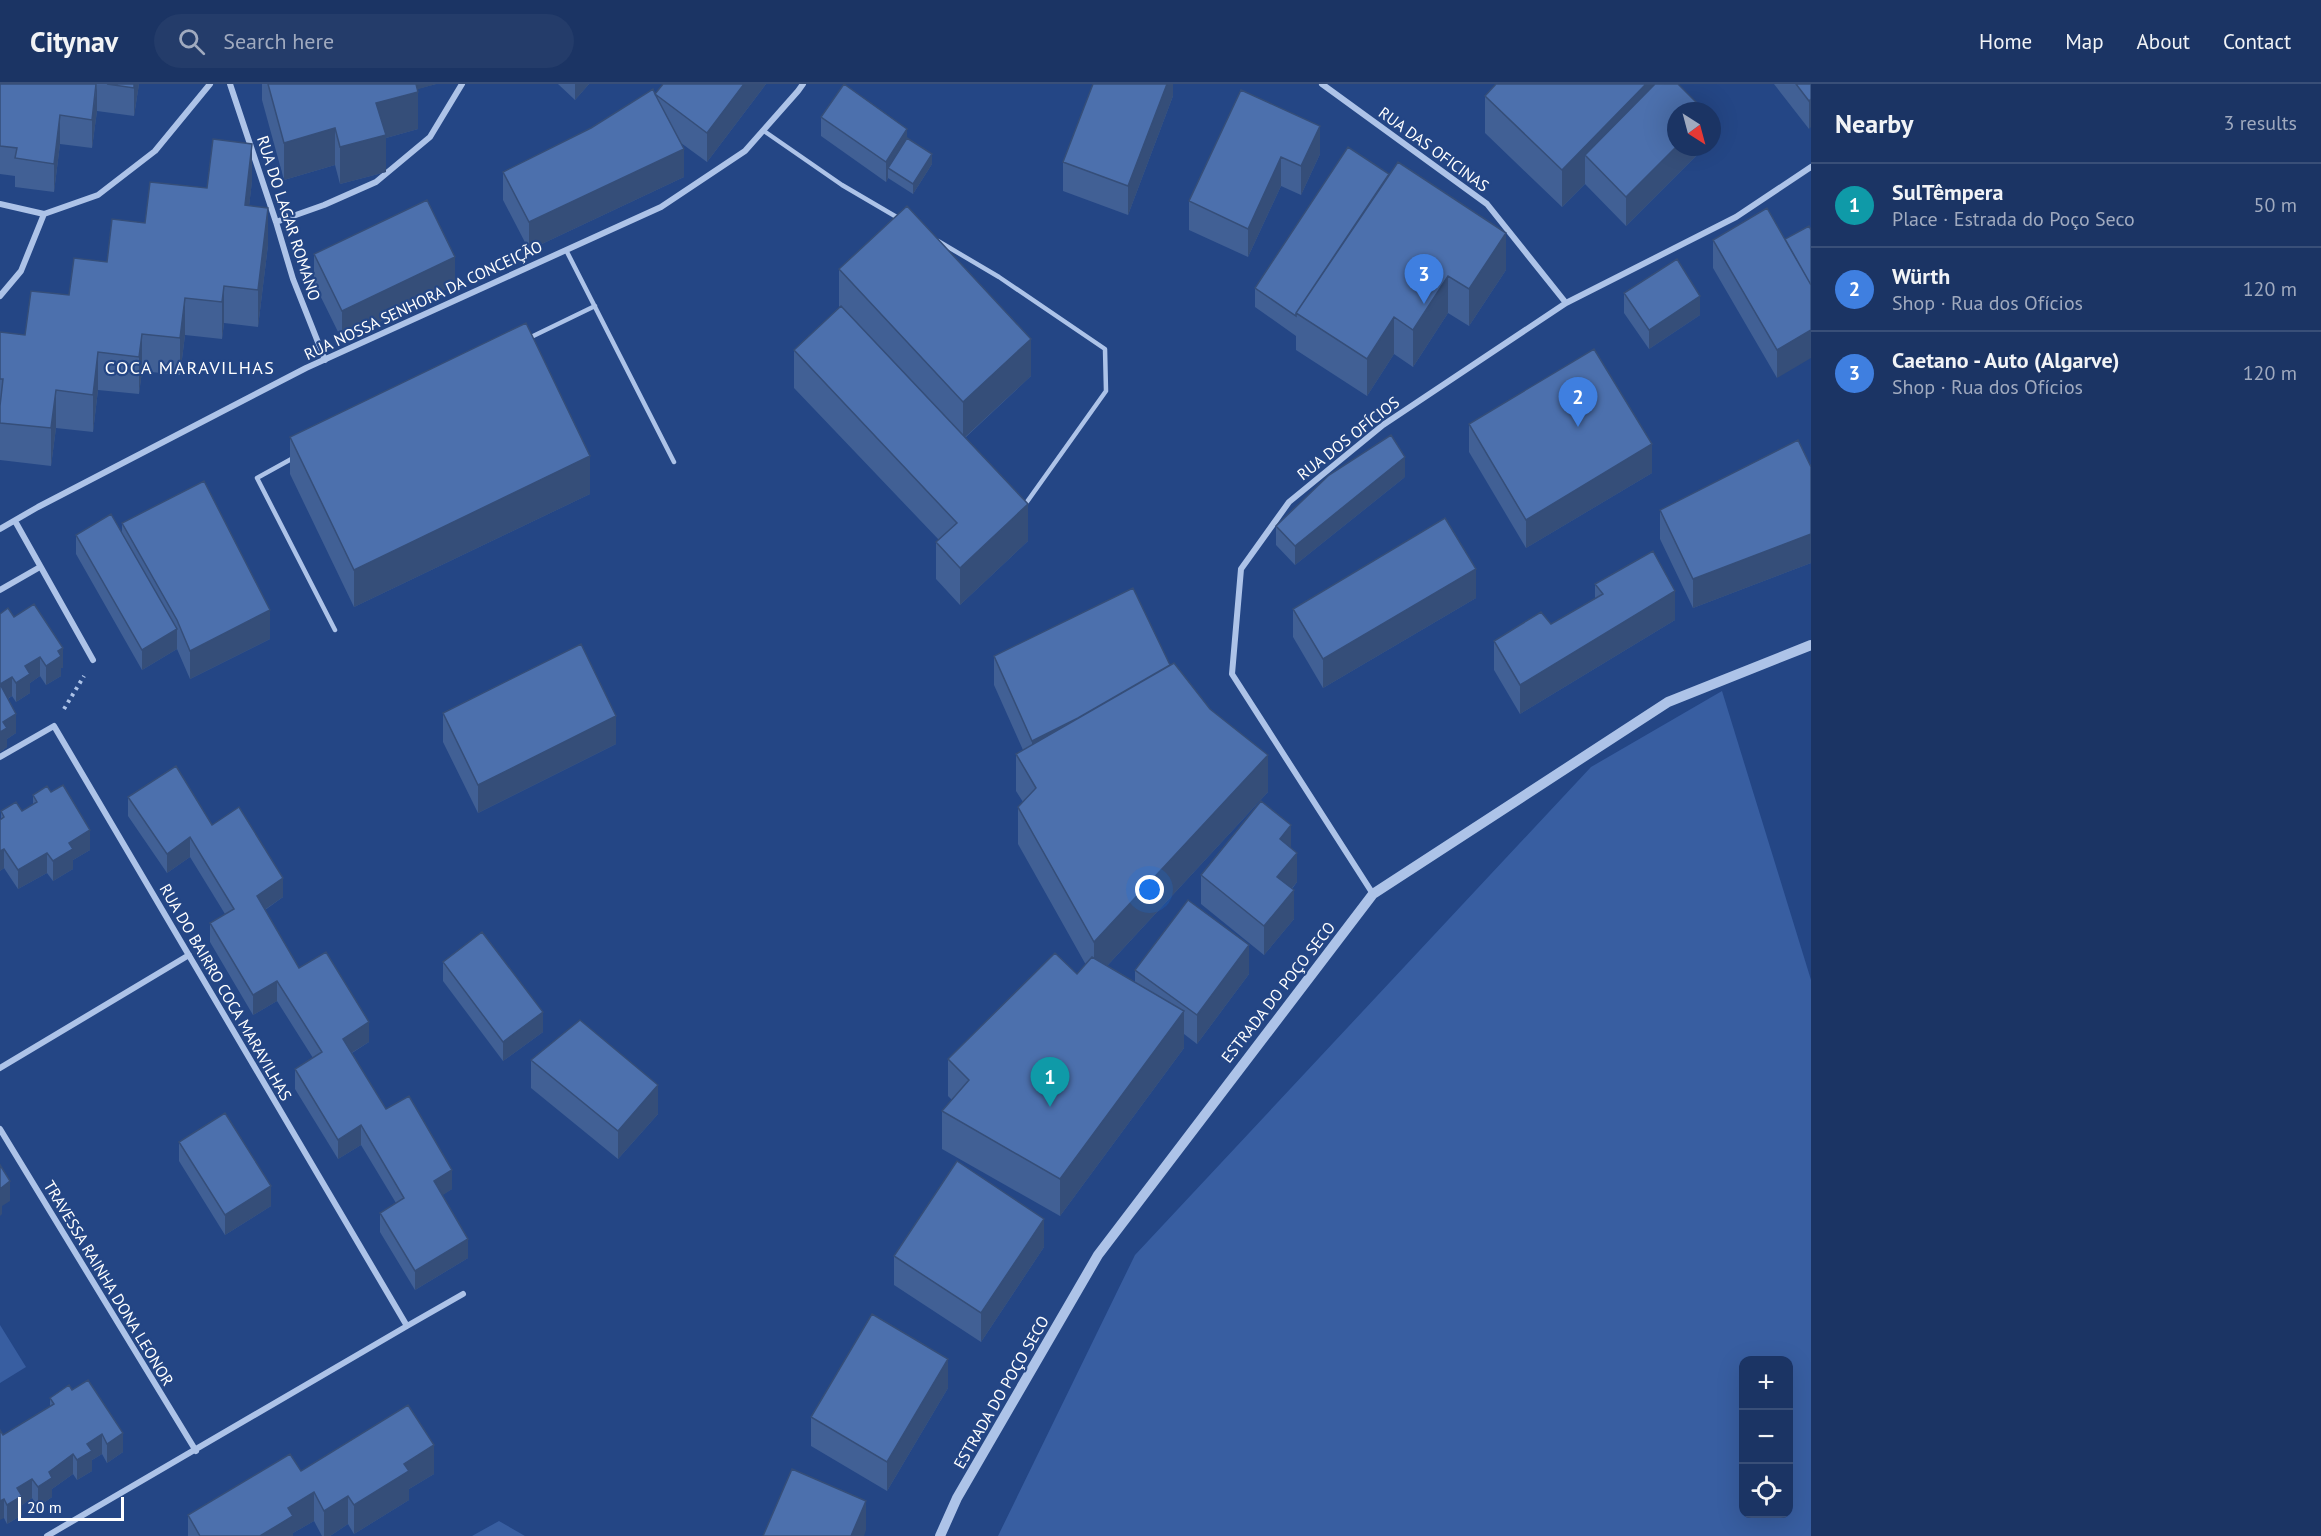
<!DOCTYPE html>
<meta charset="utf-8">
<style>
body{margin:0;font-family:"PT Sans",sans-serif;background:#243c6a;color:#f1f3f6}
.controls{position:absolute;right:18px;bottom:18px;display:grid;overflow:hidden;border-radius:12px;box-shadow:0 6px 24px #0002}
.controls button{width:54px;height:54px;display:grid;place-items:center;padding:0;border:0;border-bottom:2px solid #394f78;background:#1b3464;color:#f1f3f6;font:30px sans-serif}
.compass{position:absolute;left:1667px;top:18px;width:54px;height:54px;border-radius:50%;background:#1b3464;box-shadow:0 6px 24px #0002;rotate:144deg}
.scale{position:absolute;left:18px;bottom:15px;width:106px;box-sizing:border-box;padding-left:6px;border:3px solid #fff;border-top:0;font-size:16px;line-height:21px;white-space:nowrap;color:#fff;-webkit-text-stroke:4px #244685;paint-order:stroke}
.you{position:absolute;left:1150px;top:806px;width:21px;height:21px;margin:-15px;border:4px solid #fff;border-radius:50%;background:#1a73e8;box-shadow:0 0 0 9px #1a73e833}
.badge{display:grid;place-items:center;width:39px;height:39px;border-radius:50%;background:#d6ab8b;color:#fff;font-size:20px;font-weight:700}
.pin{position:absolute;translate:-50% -50px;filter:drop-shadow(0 2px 3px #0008)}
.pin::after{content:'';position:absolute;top:32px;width:21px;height:18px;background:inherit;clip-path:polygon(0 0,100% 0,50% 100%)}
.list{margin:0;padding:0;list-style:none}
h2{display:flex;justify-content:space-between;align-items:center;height:78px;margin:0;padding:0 24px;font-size:26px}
h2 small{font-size:20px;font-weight:400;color:#a0aabf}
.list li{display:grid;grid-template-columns:39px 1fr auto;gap:18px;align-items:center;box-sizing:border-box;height:84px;padding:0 24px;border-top:2px solid #394f78}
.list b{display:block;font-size:22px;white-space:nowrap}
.list p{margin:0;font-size:20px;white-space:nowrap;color:#a0aabf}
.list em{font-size:20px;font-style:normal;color:#a0aabf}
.icon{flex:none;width:33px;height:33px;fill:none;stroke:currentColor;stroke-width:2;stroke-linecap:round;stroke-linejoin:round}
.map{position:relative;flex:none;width:1811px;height:1452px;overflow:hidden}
header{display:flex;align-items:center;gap:36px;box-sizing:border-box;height:84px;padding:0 30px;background:#1b3464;border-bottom:2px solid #394f78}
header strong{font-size:28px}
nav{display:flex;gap:33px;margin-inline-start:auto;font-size:21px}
.search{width:420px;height:54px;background:#243c6a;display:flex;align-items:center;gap:15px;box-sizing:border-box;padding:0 21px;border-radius:33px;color:#a0aabf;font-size:22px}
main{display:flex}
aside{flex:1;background:#1b3464}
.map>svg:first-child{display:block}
</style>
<header>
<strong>Citynav</strong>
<div class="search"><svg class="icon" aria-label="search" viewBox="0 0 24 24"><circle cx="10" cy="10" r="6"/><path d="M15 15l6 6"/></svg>Search here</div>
<nav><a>Home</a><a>Map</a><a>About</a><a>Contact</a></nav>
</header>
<main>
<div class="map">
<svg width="1811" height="1452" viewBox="0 0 1811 1452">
<rect width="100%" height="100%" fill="#244685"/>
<!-- green -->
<path fill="#385ea1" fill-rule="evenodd" d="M1722,607L1811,896V1452H998L1135,1171L1591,683ZM1744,1276H1788V1430H1744Z
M0,1241L26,1283L0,1299Z
M499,1437L525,1452H472Z"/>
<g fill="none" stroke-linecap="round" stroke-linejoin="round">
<!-- path -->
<path stroke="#adc3e8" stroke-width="4" stroke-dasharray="3 4.5" stroke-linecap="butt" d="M64,625L84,592"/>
<!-- service -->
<path stroke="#adc3e8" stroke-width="4.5" d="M764,47L842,101L900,135
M938,157L999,193L1105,265L1106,307L1024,422
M566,166L674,378
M527,255L595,222
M295,373L257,394L335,546"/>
<!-- minor -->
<path stroke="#adc3e8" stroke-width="6" d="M230,0L276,138L293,195L325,276
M1322,0L1487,120L1566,219
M0,120L44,130
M276,138L324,121L376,98L430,53L462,0
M0,212L21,187L44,130L98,111L155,67L210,0
M15,437L93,576
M0,445L38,423L306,284L661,123L745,67L798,7L803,0
M0,506L40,483
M0,673L54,642L407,1242L463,1210
M1373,810L1232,590L1241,485L1289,418L1383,341L1566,219L1736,133L1811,83
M0,984L189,871
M0,1045L196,1367
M47,1452L407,1242"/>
<!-- tertiary -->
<path stroke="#adc3e8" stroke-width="10" d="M940,1452L957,1414L1098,1171L1373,810L1668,618L1811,561"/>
</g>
<!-- wall -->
<path fill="#416095" d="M0,0H139L134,32L97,27L92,64L60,60L54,108L15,103V92L0,90Z
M262,0H436L417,5L418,45L386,54V88L340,100L335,81L284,96L262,16Z
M558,0H589L575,16Z
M663,0H766L707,78L681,59L684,93L529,166L503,116V88L591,44L655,10Z
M1173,0V12L1128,131L1063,107V78Z
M1774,0H1811L1809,45Z
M1241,6L1320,70L1301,111L1281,102L1248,173L1189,146V117Z
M1485,12L1676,63H1705L1626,142L1585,100L1562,123L1485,49Z
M821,33L907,54L932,80L913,110L888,94L886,98L821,52Z
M252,97L249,122L268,161L258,243L224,239L222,255L185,251L180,291L142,287L139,310L98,306L93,348L56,344L51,382L0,376V248L25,251L107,178L145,139L207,104Z
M1785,155L1777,294L1713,184V156Z
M314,170L455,201L342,256L314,199Z
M839,185L1031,292L965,354L1028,457L960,521L936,495V458L939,456L794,304V266L840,223L839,222Z
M1506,186L1469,242L1448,229L1413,283L1394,270L1367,312L1296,266V252L1255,223V204Z
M1624,209L1700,231L1649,265L1624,229Z
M1469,340L1652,389L1526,464L1469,368Z
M290,353L590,410L354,523L290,390Z
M1811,383V479L1693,524L1660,455V426Z
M1405,393L1295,481L1276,461V442Z
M122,439L270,555L190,595L177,565L142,586L76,470V451L122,449Z
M1595,500L1675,536L1520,630L1494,586V557L1551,540L1595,515Z
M1476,514L1323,604L1293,553V525Z
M0,530L14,533L63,584H61V592L46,601L40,592L30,599V609L16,618L12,612L8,615L16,649L7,655V663L0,668Z
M994,572L1170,581L1268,708L1107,882L1135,899V886L1249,890L1197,960L1184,950V964L1060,1132L942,1065V1027L952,1016L948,1012V975L1077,890L1086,881L1018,760V723L1023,718L1016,707V670L1023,666L994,601Z
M443,629L616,660L478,729L443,658Z
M33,711L90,766L73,776V785L53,797L47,789L18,805L4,784L0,787V736L1,735V727H22L33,721Z
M128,713L212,741L283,813L265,826L299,884L369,958L352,969L386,1025L452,1105L442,1111L468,1174L415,1206L380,1148V1129L396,1119L361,1061L338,1075L295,1005V985L313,974L277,917L253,931L210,858V839L225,830L190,773L167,789L128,732Z
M1291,764L1297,798L1292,805L1294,835L1264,871L1201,820V791Z
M443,878L543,948L503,977L443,897Z
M531,976L658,1030L618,1075L531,1004Z
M179,1058L271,1122L225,1151L179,1077Z
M1044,1163L981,1258L894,1201V1172Z
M948,1304L887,1407L811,1362V1333Z
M72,1306L123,1368L107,1379L102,1370L92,1376V1387L77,1396L73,1390L52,1405V1413L38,1423L32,1414L22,1421V1431L7,1440L4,1434L3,1351L50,1322V1314Z
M301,1387L434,1390L409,1405V1416L354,1450L348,1440L330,1452H322L314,1437L293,1449V1452H188V1431Z"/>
<!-- shaded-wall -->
<path fill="#354e79" d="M97,0V27L92,64V36Z
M134,0H139L134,32Z
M408,0H436L408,8Z
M575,0H589L575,16Z
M744,0H766L707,78V49Z
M1167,0H1173V12L1128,131V102Z
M1646,0H1677L1585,71V100L1562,123V86Z
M418,8V45L386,54V88L340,100V63L376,19Z
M1811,15V43L1809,45V17Z
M60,31V60L54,108V80Z
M1320,42V70L1301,111V82Z
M335,44V81L284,96V59Z
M907,45V64L888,84V94L886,98V78Z
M252,60V97L245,158V121Z
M1676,63H1705L1626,142V113Z
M684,65V93L529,166V138Z
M932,70V80L913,110V100Z
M1281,73V102L1248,173V145Z
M268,124V161L258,243V206Z
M1506,149V186L1469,242V205Z
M455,173V201L342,256V227Z
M1448,192V229L1413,283V246Z
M224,202V239L222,255V218Z
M1700,212V231L1649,265V246Z
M185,214V251L180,291V254Z
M1394,233V270L1367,312V275Z
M1811,246V274L1777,294V266Z
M142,250V287L139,310V273Z
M1031,255V292L963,355V318Z
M98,268V306L93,348V311Z
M56,306V344L51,382V344Z
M1652,360V389L1526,464V436Z
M590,372V410L354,523V486Z
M1405,373V393L1295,481V462Z
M1028,420V457L960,521V484Z
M1811,450V479L1693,524V495Z
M1476,485V514L1323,604V575Z
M1675,507V536L1520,630V601Z
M270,526V555L190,595V567Z
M177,545V565L142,586V566Z
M63,564V584H61V592L46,601V582L58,567Z
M40,573V592L30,599V609L16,618V599L25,582Z
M1174,587L1032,686V657Z
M12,593V612L0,619V600Z
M16,630V649L7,655V663L0,668V648L3,638Z
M616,632V660L478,729V701Z
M1268,671V708L1094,896V858Z
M1291,741V770L1280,755Z
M90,746V766L73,776V785L53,797V777L69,759Z
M190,753V773L167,789V770Z
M4,765V784L0,787V767Z
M47,769V789L18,805V786Z
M1297,769V798L1277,822V793Z
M283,794V813L257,831V812Z
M1294,806V835L1264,871V842Z
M1249,861V890L1197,960V931Z
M277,897V917L253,931V911Z
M1184,927V964L1060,1132V1095Z
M543,928V948L503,977V958Z
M369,938V958L343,974V955Z
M658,1001V1030L618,1075V1047Z
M361,1041V1061L338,1075V1056Z
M452,1086V1105L434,1117V1097Z
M10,1097V1117L2,1122V1130L0,1132V1105Z
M271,1102V1122L225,1151V1131Z
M1044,1135V1163L981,1258V1229Z
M468,1155V1174L415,1206V1187Z
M948,1275V1304L887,1407V1378Z
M123,1349V1368L107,1379V1360Z
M102,1350V1370L92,1376V1387L77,1396V1376L87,1360Z
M434,1361V1390L409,1405V1416L354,1450V1421L404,1380Z
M73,1370V1390L52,1405V1413L38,1423V1403L49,1388Z
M32,1395V1414L22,1421V1431L7,1440V1421L17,1404Z
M314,1408V1437L293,1449V1452H260L288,1424Z
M348,1412V1440L330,1452H324V1427Z
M4,1415V1434L0,1436V1417Z
M866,1417V1446L864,1452H851Z"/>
<!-- building -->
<path fill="#4c70ad" stroke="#354e79" stroke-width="1.5" d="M0,0H96L92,36L60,31L54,80L15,74L17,64L0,62Z
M107,0H134V4Z
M268,0H416L418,8L376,19L386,51L340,63L335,44L284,59Z
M663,0H744L707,49L655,10L684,65L529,138L503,88L591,44L653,5L655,10Z
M844,0L907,45L886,78L821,33Z
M1093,0H1167L1128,102L1063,78Z
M1496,0H1646L1562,86L1485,12Z
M1655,0H1678L1705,27H1676V63L1626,113L1585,71Z
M1796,0H1811V15L1809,17Z
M1241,6L1320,42L1301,82L1281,73L1248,145L1189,117Z
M907,54L932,70L913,100L888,84Z
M213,55L252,60L245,121L268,124L258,206L224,202L222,218L185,214L180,254L142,250L139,273L98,268L93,311L56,306L51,344L0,339V322L3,295H0V248L25,251L31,207L69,211L74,174L107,178L112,135L145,139L150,98L207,104Z
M1348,63L1389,90L1296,229V232L1255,204Z
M1398,78L1506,149L1469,205L1448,192L1413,246L1394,233L1367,275L1296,229Z
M427,116L455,173L342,227L314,170Z
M907,122L1031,255L963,318L839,185Z
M1767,124L1811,201V246L1777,266L1713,156Z
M1809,142L1811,146V201L1785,155Z
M1677,175L1700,212L1649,246L1624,209Z
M841,222L1028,420L960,484L936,458L957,439L794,266Z
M526,239L590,372L354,486L290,353Z
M1594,265L1652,360L1526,436L1469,340Z
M1391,351L1405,373L1295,462L1276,442L1329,391Z
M1798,356L1811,383V450L1693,495L1660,426Z
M204,397L270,526L190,567L177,536L122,439Z
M111,430L177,545L142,566L76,451Z
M1445,434L1476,485L1323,575L1293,525Z
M1653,467L1675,507L1520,601L1494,557L1541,528L1551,540L1603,510L1595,500Z
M1133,504L1170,581L1078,634L1032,657L994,572Z
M34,520L63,564L58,567L61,572L46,582L40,573L25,582L30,590L16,599L12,593L0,600L16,630L3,638L7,644L0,648V530L8,524L14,533Z
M581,560L616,632L478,701L443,629Z
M1174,579L1210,625L1268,671L1094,858L1018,723L1036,704L1016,670Z
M176,682L212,741L239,723L283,794L257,812L299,884L326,868L369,938L343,955L386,1025L409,1012L452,1086L434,1097L468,1155L415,1187L380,1129L404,1114L361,1041L338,1056L295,985L322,968L277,897L253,911L210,839L234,825L190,753L167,770L128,713Z
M63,701L90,746L69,759L73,765L53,777L47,769L18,786L4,765L0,767V736L4,733L1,727L16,718L22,727L37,718L33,711L47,702L51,708Z
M1261,717L1291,741L1280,755L1297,769L1277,793L1294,806L1264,842L1201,791Z
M1188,816L1249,861L1197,931L1135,886Z
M482,848L543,928L503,958L443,878Z
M1055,869L1077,890L1092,873L1184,927L1060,1095L942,1027L969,996L948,975Z
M580,936L658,1001L618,1047L531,976Z
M225,1029L271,1102L225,1131L179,1058Z
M957,1077L1044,1135L981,1229L894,1172Z
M0,1081L10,1097L0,1105Z
M872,1230L948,1275L887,1378L811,1333Z
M88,1296L123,1349L107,1360L102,1350L87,1360L92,1367L77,1376L73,1370L49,1388L52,1394L38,1403L32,1395L17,1404L22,1412L7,1421L4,1415L0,1417V1346L3,1351L54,1320L50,1314L69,1301L72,1306Z
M408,1321L434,1361L404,1380L409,1387L354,1421L348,1412L324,1427L314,1408L288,1424L293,1432L260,1452H200L188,1431L290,1370L301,1387Z
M792,1385L866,1417L851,1452H763Z"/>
<g text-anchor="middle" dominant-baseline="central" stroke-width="4.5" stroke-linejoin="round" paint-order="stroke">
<!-- street labels -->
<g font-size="16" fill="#fff" stroke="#244685">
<text transform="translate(1434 65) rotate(36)">RUA DAS OFICINAS</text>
<text transform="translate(289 134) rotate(72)">RUA DO LAGAR ROMANO</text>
<text transform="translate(423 216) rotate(-25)">RUA NOSSA SENHORA DA CONCEIÇÃO</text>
<text transform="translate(1348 354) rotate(-38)">RUA DOS OFÍCIOS</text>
<text transform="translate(226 908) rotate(60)">RUA DO BAIRRO COCA MARAVILHAS</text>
<text transform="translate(1278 908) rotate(-52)">ESTRADA DO POÇO SECO</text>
<text transform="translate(109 1199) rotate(59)">TRAVESSA RAINHA DONA LEONOR</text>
<text transform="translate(1001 1308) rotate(-60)">ESTRADA DO POÇO SECO</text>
</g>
<!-- neighbourhood labels -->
<g font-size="18" letter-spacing="1.5" fill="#fff" stroke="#244685">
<text x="190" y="283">COCA MARAVILHAS</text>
</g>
</g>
</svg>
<div class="controls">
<button>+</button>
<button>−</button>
<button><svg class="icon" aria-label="locate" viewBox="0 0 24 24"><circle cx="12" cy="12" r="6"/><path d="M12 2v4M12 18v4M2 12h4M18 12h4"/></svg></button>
</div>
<svg class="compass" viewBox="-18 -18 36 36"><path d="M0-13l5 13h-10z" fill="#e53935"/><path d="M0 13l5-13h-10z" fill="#a0aabf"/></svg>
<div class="scale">20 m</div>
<div class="you"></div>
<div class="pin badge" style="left:1050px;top:1023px;background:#0f9aa8">1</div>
<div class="pin badge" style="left:1578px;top:343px;background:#3f7fe0">2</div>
<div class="pin badge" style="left:1424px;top:220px;background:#3f7fe0">3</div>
</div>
<aside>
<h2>Nearby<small>3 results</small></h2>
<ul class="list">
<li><span class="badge" style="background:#0f9aa8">1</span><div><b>SulTêmpera</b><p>Place · Estrada do Poço Seco</p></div><em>50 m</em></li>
<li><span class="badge" style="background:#3f7fe0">2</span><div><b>Würth</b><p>Shop · Rua dos Ofícios</p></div><em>120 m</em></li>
<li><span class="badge" style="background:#3f7fe0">3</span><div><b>Caetano - Auto (Algarve)</b><p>Shop · Rua dos Ofícios</p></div><em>120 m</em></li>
</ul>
</aside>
</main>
